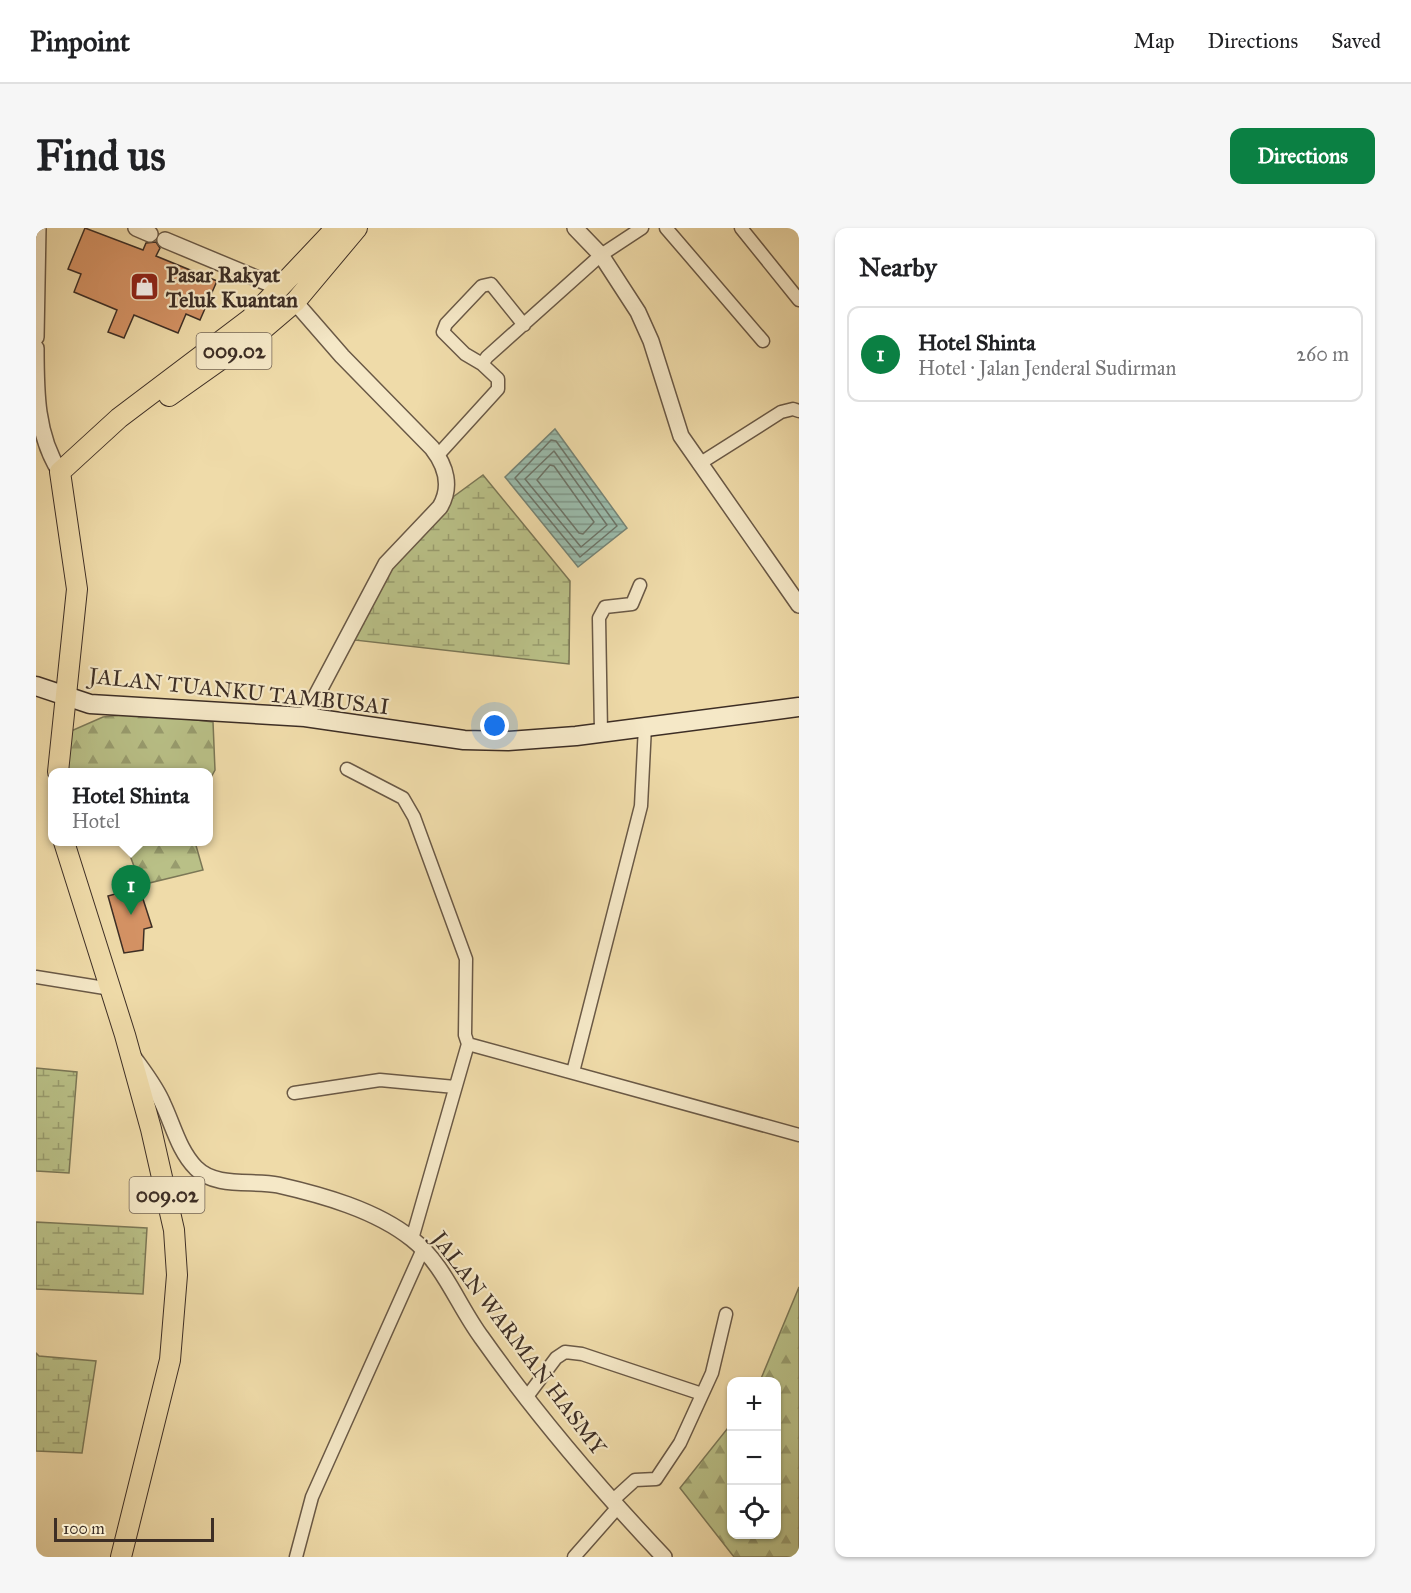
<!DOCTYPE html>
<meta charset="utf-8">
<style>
body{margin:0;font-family:"IM FELL Great Primer",serif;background:#f6f6f6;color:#202124}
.controls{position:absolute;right:18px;bottom:18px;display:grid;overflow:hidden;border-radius:12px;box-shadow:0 2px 4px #0004}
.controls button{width:54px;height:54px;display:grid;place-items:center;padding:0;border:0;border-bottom:2px solid #e0e0e0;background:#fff;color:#202124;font:30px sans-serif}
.scale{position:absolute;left:18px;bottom:15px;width:160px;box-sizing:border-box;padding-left:6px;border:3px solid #3d2e25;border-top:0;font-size:16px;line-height:21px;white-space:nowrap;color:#3d2e25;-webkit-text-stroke:4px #f5e8c7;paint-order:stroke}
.you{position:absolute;left:459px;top:498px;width:21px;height:21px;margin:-15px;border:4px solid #fff;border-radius:50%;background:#1a73e8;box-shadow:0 0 0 9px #1a73e833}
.badge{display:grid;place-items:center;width:39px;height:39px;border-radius:50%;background:#0b8043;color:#fff;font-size:20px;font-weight:700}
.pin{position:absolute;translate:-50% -50px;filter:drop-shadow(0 2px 3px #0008)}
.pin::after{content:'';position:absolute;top:32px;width:21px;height:18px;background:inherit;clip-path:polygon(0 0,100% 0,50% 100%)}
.popup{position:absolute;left:12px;top:540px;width:165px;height:78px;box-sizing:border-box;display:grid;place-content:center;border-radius:12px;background:#fff;filter:drop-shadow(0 2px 4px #0005);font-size:20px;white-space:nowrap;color:#757577}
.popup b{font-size:22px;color:#202124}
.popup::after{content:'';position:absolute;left:50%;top:100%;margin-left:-12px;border:12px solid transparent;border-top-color:#fff}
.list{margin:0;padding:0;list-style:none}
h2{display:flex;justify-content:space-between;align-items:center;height:78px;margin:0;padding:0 24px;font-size:26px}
h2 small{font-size:20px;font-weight:400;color:#757577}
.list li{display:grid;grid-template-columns:39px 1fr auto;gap:18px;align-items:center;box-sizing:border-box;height:96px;margin:0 12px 12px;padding:0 12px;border:2px solid #e0e0e0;border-radius:12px}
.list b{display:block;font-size:22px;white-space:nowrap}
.list p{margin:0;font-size:20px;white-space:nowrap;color:#757577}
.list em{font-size:20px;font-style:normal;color:#757577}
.icon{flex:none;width:33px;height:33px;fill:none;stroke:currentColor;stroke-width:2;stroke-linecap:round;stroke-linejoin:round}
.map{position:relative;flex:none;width:763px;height:1329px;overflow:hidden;border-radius:12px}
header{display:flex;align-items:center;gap:36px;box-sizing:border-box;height:84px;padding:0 30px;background:#fff;border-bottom:2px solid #e0e0e0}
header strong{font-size:28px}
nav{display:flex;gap:33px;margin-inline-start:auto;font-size:21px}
.intro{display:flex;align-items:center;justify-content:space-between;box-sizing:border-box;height:144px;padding:0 36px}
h1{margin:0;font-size:42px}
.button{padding:15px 27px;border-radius:12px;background:#0b8043;color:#fff;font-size:21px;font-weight:700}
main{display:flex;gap:36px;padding:0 36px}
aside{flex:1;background:#fff;border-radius:12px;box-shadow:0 2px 4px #0004}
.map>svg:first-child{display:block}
</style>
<header>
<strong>Pinpoint</strong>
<nav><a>Map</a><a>Directions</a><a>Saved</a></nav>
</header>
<div class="intro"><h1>Find us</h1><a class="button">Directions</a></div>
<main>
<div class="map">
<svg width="763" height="1329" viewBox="0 0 763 1329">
<defs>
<pattern id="forest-firs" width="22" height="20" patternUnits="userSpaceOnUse" patternTransform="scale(1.5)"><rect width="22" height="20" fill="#b9c087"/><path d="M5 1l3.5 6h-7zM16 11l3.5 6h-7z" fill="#989c6e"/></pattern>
<pattern id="wetland-marsh" width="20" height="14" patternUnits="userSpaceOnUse" patternTransform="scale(1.5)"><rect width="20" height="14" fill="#b9c087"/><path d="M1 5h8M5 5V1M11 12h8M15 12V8" fill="none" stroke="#989c6e"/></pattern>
<pattern id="water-rules" width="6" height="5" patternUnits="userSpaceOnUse" patternTransform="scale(1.5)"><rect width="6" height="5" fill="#9abbab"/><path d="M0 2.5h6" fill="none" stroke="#7f988b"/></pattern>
</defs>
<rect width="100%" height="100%" fill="#efdba9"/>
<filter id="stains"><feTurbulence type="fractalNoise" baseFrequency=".00333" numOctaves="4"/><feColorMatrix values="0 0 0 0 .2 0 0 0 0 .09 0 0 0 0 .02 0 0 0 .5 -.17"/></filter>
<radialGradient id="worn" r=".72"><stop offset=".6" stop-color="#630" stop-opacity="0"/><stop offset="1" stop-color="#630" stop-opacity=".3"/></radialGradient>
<!-- forest -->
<path fill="url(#forest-firs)" stroke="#7b7756" stroke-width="1.5" d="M103,485L177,494L179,542L173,553V544H30L35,503L67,489Z
M89,614H159L167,642L105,657Z
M763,1059V1329H698L644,1260L695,1196L696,1306H740V1154L724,1153Z"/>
<!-- wetland -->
<path fill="url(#wetland-marsh)" stroke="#7b7756" stroke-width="1.5" d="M447,247L534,353L533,436L318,412L354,342L410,281L417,269Z
M0,840L41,844L33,945L0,943Z
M0,994L111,1000L107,1066L0,1061Z
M0,1125L3,1128L60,1133L46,1225L0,1223Z"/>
<!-- water -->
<path fill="url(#water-rules)" stroke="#758375" stroke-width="1.5" d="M519,201L591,300L542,339L469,249Z"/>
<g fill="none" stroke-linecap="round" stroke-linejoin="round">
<!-- shore -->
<path stroke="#6c7468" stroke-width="1.5" d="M515,212L520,213L581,298L544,329L479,250Z
M518,223L571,297L545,319L489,251Z
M514,237L518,238L558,294L547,306L543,305L501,252Z"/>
</g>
<!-- building -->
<path fill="#d49264" stroke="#3d2e25" stroke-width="1.5" d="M49,0L107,22L110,15L120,14L124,20L120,28L181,53L164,92L150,86L142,105L98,87L88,110L72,104L81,82L38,64L45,46L32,41Z
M90,663L94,676L107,671L116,699L108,701L107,722L88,725L72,668Z"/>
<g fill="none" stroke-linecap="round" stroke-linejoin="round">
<defs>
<path id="minor" d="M630,0L727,113
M705,0L763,72
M446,136L429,126L407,104L410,96L446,58L455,56L488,97
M402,227L462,161V151L446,136L451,129L565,27L606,0
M663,236L745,184L757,181L763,183
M565,504L563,390L569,379L596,376L604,357
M311,541L367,570L378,589L430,731L429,807L432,816L763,907
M0,749L75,761
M537,844L605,578L609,498
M258,865L344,852L419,859
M376,1011L432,816
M490,1170L520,1130L529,1124L546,1126L666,1166
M576,1273L599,1252L620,1251L644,1215L676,1145L690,1086
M260,1329L276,1269L387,1021
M538,1329L582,1279"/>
<path id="tertiary" d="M100,0L114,6
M539,0L565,27L602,84L615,113L645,208L763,377
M129,12L244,60
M259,74L306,128L396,220C410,238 416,259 404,279L350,336L269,489
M0,109L2,0
M0,120C0,163 0,207 24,244
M98,830C108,844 120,859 127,876C137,897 143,923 160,940C179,960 217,952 242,957C286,967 340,982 376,1011C408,1036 422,1078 446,1110C501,1188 563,1260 628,1329"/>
<path id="secondary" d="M0,458L54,476L269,489L428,512L472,513L540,508L763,479"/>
<path id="primary" d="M133,168L225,103L259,74L321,0
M22,544L41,361L24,244L83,190L214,91L300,0
M28,614L89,807L115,901L138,1002L141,1047L134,1132L85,1329"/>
</defs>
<!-- minor casing -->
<use href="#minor" stroke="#6a5946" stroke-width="15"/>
<!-- tertiary casing -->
<use href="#tertiary" stroke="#6a5946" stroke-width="18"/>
<!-- secondary casing -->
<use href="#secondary" stroke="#3d2e25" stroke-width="21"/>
<!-- primary casing -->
<use href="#primary" stroke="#3d2e25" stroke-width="22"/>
<!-- minor -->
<use href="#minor" stroke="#f5e8c7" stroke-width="12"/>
<!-- tertiary -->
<use href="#tertiary" stroke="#f5e8c7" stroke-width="15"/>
<!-- secondary -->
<use href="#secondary" stroke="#f5e8c7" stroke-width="18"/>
<!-- primary -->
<use href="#primary" stroke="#efdba9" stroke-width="20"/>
</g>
<!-- icons -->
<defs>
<symbol id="shop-square" viewBox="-11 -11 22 22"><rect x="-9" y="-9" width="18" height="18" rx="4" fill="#8f2418" stroke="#f5e8c7"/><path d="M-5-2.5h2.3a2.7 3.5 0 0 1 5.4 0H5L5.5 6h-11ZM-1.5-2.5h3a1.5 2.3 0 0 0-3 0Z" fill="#fff"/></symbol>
</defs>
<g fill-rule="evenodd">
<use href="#shop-square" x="92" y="42" width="33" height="33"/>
</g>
<g text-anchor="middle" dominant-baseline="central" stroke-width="4.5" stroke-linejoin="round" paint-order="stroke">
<!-- shield labels -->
<g fill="#f5e8c7" stroke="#746656" stroke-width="1.5">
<rect x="160.5" y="105" width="75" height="36" rx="4.5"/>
<rect x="93.5" y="949" width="75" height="36" rx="4.5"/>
</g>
<g font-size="21" font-weight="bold" fill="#3d2e25">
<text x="198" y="123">009.02</text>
<text x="131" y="967">009.02</text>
</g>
<!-- poi labels -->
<g font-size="22" font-weight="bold" fill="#3d2e25" stroke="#f5e8c7" text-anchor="start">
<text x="130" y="46">Pasar Rakyat<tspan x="130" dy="25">Teluk Kuantan</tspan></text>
</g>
<!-- street labels -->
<g font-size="22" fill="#3d2e25" stroke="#f5e8c7">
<text transform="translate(203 463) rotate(6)">JALAN TUANKU TAMBUSAI</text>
<text transform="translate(483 1115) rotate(53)">JALAN WARMAN HASMY</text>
</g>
</g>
<rect width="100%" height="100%" filter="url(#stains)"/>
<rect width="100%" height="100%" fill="url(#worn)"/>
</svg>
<div class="controls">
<button>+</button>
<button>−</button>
<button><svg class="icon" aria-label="locate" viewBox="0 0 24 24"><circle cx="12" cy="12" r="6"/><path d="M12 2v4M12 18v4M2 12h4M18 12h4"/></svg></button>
</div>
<div class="scale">100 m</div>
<div class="you"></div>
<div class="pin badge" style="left:95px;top:687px">1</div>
<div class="popup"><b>Hotel Shinta</b>Hotel</div>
</div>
<aside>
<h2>Nearby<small></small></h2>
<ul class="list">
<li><span class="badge">1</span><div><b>Hotel Shinta</b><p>Hotel · Jalan Jenderal Sudirman</p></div><em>260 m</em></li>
</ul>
</aside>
</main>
